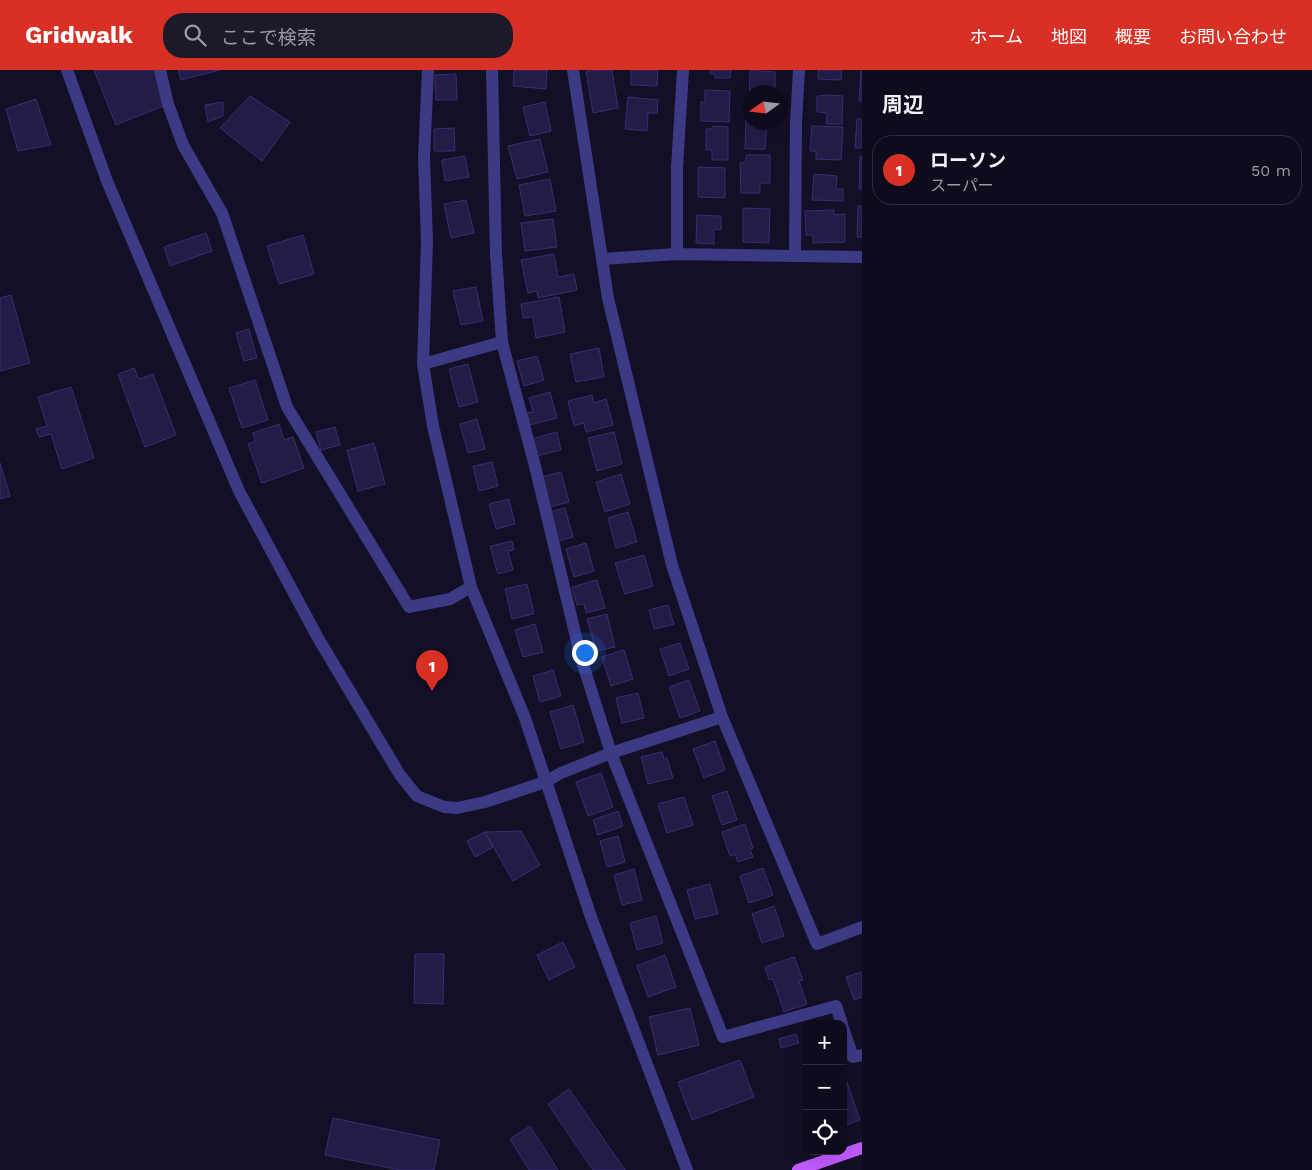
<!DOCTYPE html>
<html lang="ja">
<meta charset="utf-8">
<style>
body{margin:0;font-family:"Work Sans","Noto Sans JP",sans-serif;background:#1c1929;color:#f1f3f6}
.controls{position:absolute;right:15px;bottom:15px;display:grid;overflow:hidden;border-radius:10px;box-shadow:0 5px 20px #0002}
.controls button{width:45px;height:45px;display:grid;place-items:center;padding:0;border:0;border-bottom:1px solid #2e2b3b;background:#0e0b1c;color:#f1f3f6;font:25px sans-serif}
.compass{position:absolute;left:742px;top:15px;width:45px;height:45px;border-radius:50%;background:#0e0b1c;box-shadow:0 5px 20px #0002;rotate:256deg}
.you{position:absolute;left:584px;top:582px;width:18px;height:18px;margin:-12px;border:4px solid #fff;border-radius:50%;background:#1a73e8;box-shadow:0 0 0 8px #1a73e833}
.badge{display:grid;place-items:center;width:32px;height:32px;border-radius:50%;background:#d93025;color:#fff;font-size:16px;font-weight:700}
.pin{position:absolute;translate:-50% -41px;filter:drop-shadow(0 1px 2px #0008)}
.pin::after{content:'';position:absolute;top:26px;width:18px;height:15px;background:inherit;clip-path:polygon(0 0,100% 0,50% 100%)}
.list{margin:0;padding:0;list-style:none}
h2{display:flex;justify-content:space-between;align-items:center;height:65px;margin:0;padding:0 20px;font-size:21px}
h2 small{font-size:16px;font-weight:400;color:#9b9ba3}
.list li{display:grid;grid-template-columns:32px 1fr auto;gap:15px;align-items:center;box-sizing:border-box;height:70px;margin:0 10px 10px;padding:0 10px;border:1px solid #2e2b3b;border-radius:20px}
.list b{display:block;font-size:19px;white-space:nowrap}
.list p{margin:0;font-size:16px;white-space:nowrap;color:#9b9ba3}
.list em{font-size:16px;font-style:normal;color:#9b9ba3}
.icon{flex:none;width:28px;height:28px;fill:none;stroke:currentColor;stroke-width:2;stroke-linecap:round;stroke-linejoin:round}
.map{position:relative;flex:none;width:862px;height:1100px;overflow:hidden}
header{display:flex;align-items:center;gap:30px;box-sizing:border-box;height:70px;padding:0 25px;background:#d93025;color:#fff}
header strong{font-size:24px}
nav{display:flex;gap:28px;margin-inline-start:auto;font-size:18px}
.search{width:350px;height:45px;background:#1c1929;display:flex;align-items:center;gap:12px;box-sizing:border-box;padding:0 18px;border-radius:20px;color:#9b9ba3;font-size:19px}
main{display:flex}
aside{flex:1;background:#0e0b1c}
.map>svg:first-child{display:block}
</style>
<header>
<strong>Gridwalk</strong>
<div class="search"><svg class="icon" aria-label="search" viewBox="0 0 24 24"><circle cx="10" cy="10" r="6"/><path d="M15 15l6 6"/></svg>ここで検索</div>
<nav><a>ホーム</a><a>地図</a><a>概要</a><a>お問い合わせ</a></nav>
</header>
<main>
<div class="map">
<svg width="862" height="1100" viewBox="0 0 862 1100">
<rect width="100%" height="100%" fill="#130f26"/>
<!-- building -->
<path fill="#241b47" stroke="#3b2d73" d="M94,0H155L168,34L116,55Z
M178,0H220L181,10Z
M514,0H547L546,19L513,16Z
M612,0L618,38L593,43L586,1Z
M631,0H658L657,16L631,15Z
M710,0H731L730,8H715V4H710Z
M750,0L775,2V19L768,18V22H749V34Z
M818,0H842L841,10L818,9Z
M861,1H862V31H859Z
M456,4L457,30H436L435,5Z
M705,20L730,21L729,52L701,51V32H705Z
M828,25L843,26L842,54H826L827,43L817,42V26Z
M250,26L290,52L262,91L220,58Z
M628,27L658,30L657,43H648L647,61L625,59Z
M36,29L51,75L18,81L6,39Z
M223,32V46L208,52L205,35Z
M545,32L551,61L530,66L523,37Z
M746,47H749V52H767L765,79H745Z
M857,49H862V78H855Z
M713,56L728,57V90H712V80H706V59H712Z
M812,56L843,57L841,90L816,89V81H810Z
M454,58L455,81H434V59Z
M540,69L548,102L517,109L508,76Z
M746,85H770V113H760V123H741L740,93L746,92Z
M465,86L469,107L445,111L442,90Z
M860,86H862V119H859Z
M698,97L725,98V128L698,127Z
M814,104L837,106L836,119H843V131L812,130Z
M550,109L556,141L525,146L519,115Z
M466,130L474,163L451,168L444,134Z
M858,136H862V167H857Z
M743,138L770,139L769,173L743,172Z
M834,140V145L845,144V172L813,173V165H806L805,141Z
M697,145L721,146V160L714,159V174L696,173Z
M553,149L557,177L525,181L521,153Z
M206,163L212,181L170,196L164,177Z
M303,165L314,204L279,214L267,176Z
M554,184L558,207L574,204L577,220L538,228L537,221L528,223L521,190Z
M476,217L483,251L461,255L453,221Z
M11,225L30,293L0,301V228Z
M559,227L565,262L536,268L533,247L523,248L521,234Z
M249,259L257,288L244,291L236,263Z
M599,278L604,307L576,312L570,284Z
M537,286L544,310L524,316L517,291Z
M468,294L478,332L459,337L449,299Z
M134,298L139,309L153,304L176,365L145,377L118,304Z
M255,310L268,350L242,358L229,318Z
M71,317L94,388L62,399L51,364L39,367L36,359L47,356L38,327Z
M550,322L557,348L530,355L527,343L533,342L529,328Z
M592,325L594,333L606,329L613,355L586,362L584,353L574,356L568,331Z
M477,349L485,379L468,383L460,354Z
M279,354L284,370L293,367L304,398L262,413L248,374L255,371L253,363Z
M335,357L340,375L321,380L316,362Z
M557,362L561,380L533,387L528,370Z
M614,362L622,394L597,401L588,368Z
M374,373L385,414L358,421L347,380Z
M492,392L498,416L479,421L473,396Z
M0,393L10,426L0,429Z
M561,402L569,432L546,438L538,408Z
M621,404L630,434L605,442L596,412Z
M509,429L515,454L496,459L489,434Z
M565,438L573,467L554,472L546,443Z
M628,442L637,472L616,478L608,448Z
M512,471L514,480L508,481L513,500L498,504L490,476Z
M586,473L594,501L574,507L566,479Z
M644,485L653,516L625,524L615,493Z
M597,510L605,538L586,543L584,534L577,535L572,517Z
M527,514L534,544L512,549L505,519Z
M668,535L674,554L654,559L649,540Z
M607,544L615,577L596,581L587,549Z
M535,554L543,582L523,587L515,560Z
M680,573L689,599L669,606L660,579Z
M624,580L633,609L611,616L602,587Z
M553,600L561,626L540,632L533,606Z
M689,610L700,641L680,648L669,617Z
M638,623L644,648L622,653L616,628Z
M573,635L584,672L561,679L550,642Z
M715,671L725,700L704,708L693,679Z
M662,682L664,689L667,688L673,708L648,714L641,687Z
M601,703L613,737L588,746L576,712Z
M727,721L737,750L722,755L712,726Z
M684,727L693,755L667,763L658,734Z
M618,741L623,756L598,765L593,750Z
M745,754L753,778L750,779L753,787L738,792L735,784L730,786L722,762Z
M521,761L540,795L513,811L485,762Z
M485,762L493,777L475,787L467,771Z
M618,766L625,792L607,797L600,771Z
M763,798L773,825L749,833L740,806Z
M634,799L642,830L622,835L614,805Z
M710,814L718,844L695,849L687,820Z
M774,836L784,866L762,873L752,844Z
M656,846L663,873L637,880L630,853Z
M563,872L575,897L549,910L537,885Z
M415,884H444L443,934L414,933Z
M665,885L676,917L648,927L637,896Z
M794,887L803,910L799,911L807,934L784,942L773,909L769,910L765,897Z
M862,902V927L854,930L846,907Z
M690,938L699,975L658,985L649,947Z
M796,964L799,973L781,978L779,969Z
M740,990L754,1027L692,1050L678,1012Z
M843,1001L860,1050L843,1056Z
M569,1019L625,1100H593L548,1034Z
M333,1048L440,1070L434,1100H400L325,1085Z
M530,1056L558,1100H529L510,1069Z"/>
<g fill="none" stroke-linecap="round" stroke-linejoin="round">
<!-- minor -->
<path stroke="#3d3a85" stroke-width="12" d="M67,0L107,111L239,421L318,568L400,705L417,726L444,737L457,738L485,732L545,712L561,703L611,683L722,647
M160,0L168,34L183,75L222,143L287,337L409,537L450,529L471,517
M428,0L424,88L427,171L423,294L433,356L471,517L525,648L591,847L687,1100
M492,0L496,185L502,272L535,396L581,588L611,683L723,967L836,936L842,954
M573,0L608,228L672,495L722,647L817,874L862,857
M677,184V98L683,0
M795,185L796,52L799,0
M602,189L677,184L862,187
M423,294L502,272
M843,958L853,987L862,985"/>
<!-- major -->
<path stroke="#c25bff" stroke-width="12" d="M798,1100L862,1078"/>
</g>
</svg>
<div class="controls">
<button>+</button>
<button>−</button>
<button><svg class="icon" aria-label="locate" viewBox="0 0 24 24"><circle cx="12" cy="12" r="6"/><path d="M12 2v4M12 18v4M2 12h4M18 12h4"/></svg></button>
</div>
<svg class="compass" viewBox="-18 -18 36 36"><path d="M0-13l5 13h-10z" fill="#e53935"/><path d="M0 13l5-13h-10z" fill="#9b9ba3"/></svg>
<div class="you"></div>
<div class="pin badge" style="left:432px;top:621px">1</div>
</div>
<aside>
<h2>周辺<small></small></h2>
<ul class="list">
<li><span class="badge">1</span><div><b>ローソン</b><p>スーパー</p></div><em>50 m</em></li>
</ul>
</aside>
</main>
